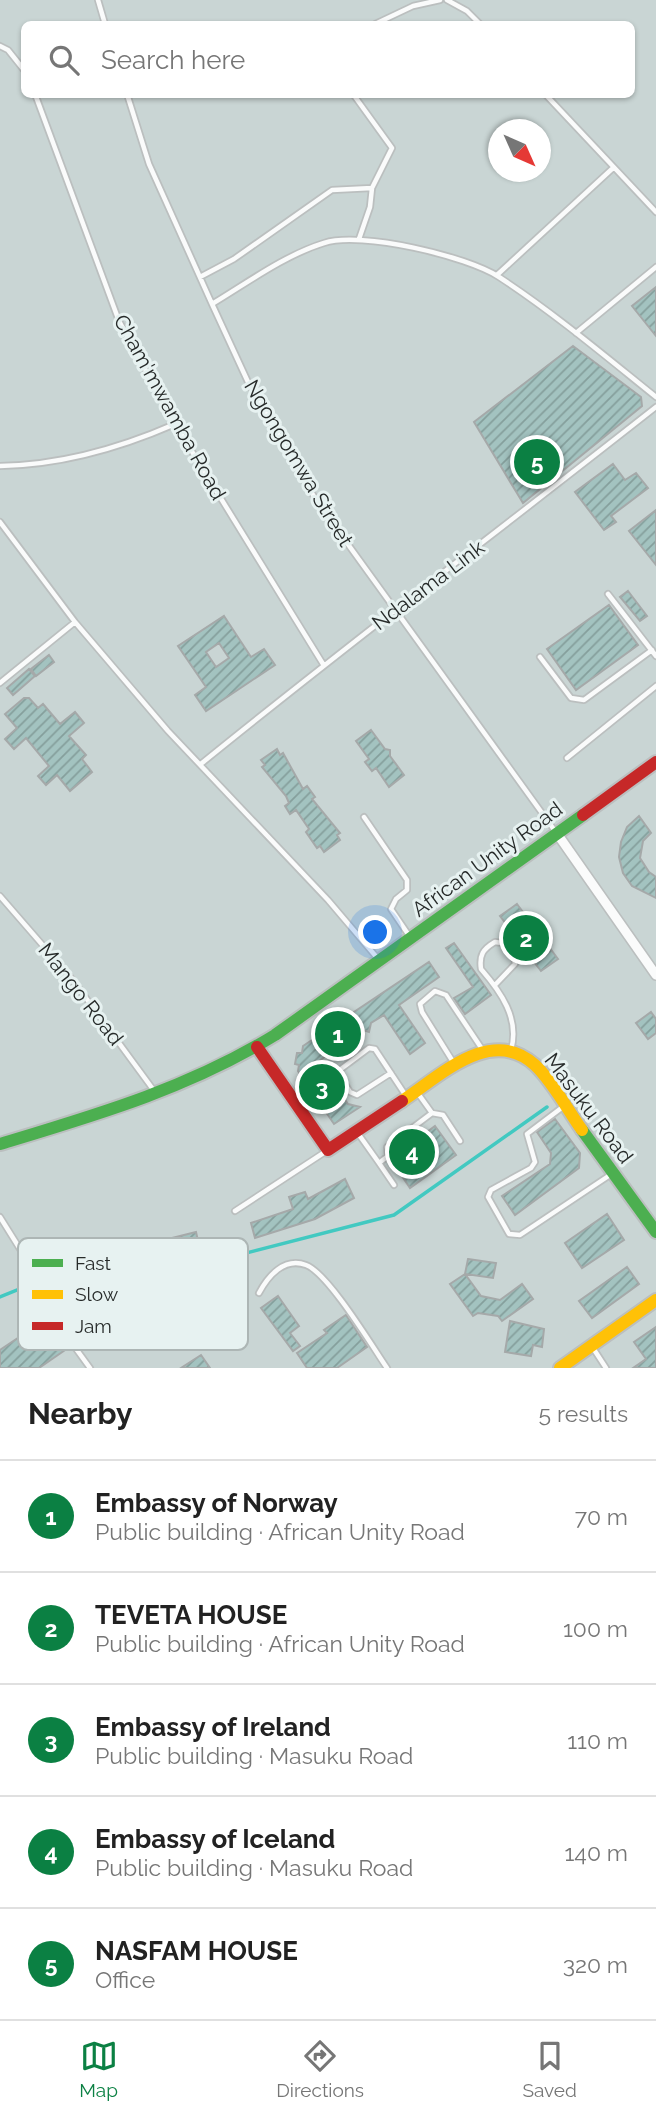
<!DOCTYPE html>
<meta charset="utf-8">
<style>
body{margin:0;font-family:Raleway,sans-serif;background:#f2f2f2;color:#222}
.compass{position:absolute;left:488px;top:119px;width:63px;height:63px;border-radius:50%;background:#fff;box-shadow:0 2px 5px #0004;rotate:135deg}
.you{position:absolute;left:376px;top:933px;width:24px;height:24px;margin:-18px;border:5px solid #fff;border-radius:50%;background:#1a73e8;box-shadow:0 0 0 10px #1a73e833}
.badge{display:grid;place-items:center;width:46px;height:46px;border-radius:50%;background:#0b8043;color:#fff;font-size:23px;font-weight:700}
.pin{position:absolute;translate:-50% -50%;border:4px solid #fff;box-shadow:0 2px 7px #0006}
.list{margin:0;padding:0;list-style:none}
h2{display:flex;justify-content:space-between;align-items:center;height:91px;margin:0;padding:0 28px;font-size:30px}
h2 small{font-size:23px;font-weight:400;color:#767676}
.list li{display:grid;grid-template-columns:46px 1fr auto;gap:21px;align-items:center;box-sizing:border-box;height:112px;padding:0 28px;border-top:2px solid #e0e0e0}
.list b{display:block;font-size:26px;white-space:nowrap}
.list p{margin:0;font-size:23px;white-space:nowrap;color:#767676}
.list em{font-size:23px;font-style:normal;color:#767676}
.icon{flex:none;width:38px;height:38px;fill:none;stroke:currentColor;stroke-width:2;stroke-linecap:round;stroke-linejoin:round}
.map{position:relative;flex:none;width:656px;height:1368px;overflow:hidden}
.search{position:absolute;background:#fff;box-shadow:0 2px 5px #0004;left:21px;right:21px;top:21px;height:77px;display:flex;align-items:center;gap:18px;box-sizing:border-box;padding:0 24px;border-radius:10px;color:#767676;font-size:26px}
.sheet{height:651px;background:#fff}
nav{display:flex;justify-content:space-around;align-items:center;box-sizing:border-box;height:98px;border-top:2px solid #e0e0e0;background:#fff;font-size:19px;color:#767676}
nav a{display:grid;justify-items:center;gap:4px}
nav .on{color:#0b8043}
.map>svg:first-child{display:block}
</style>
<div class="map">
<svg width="656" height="1368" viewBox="0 0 656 1368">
<defs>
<pattern id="building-hatch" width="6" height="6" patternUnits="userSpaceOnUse" patternTransform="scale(1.75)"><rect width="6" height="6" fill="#a3c3c0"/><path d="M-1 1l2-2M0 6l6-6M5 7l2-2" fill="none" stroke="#859f9c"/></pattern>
</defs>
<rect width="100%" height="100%" fill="#dde2e2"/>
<!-- built -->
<path fill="#c9d5d4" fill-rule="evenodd" d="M0,0H656V1368H0ZM24,24H632V94H24ZM498,130H540V172H498Z"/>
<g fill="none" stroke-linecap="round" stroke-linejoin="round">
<!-- stream -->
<path stroke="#42c9c1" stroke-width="3.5" d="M0,1297L59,1273L98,1271L122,1274L184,1269L394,1215L547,1107"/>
</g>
<!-- building -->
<path fill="url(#building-hatch)" stroke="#a5a9a9" stroke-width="2" fill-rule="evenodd" d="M656,287V336L632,306Z
M573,346L641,397L642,406L523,503L474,422Z
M613,464L625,480L636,473L648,488L611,516L616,522L604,530L575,492Z
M656,510V565L629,531Z
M628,591L647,616L640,621L620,597Z
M609,605L638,645L576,690L547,649Z
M224,616L251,657L264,649L275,665L206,711L195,695L206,687L178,646ZM219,643L229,658L216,667L206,652Z
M49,655L54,662L36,676L31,669Z
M29,669L35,676L13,695L7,688Z
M24,698H29L38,708L43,704L60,724L75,712L84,723L69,736L86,755L82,759L92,772L70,791L57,775L46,785L38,776L49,766L26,738L14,749L5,739L17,728L5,714Z
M371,730L385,749L390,750V756L404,775L389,787L376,768L372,771L365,762L369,759L356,741Z
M277,749L280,755L283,753L303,789L307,786L315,797L312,799L340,833L337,835L340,840L324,852L320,846L317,848L306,832L309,829L296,810L290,814L285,806L289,803L286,796L262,767L265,765L261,760Z
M639,816L651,833L643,841L640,858L649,872L656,877V898L632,886L623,873L619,857L621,842L627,827Z
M517,904L558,959L541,971L523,948L516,951L511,946V941L516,937L500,916Z
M454,943L491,995L465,1014L454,998L473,987L446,948Z
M429,962L439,977L399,1005L425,1043L410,1054L384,1015L371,1023L369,1032L363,1030L319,1061L348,1104L360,1107L334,1124L298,1071L299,1065L295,1064L297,1053H302L303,1046Z
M651,1012L656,1019V1033L648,1039L636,1023Z
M555,1119L580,1153L579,1168L515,1215L502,1196L550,1164L551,1153L537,1132Z
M435,1126L456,1155L410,1188L391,1160L407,1146L404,1143L417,1134L419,1138Z
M345,1179L354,1198L315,1219L255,1238L251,1223L293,1209L289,1197L305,1192L308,1199Z
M607,1214L624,1240L582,1268L565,1243Z
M196,1232L201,1254L153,1265L148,1244Z
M468,1259L496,1263L493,1278L465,1274Z
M627,1267L639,1284L592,1318L579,1301Z
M465,1274L481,1296L500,1300L522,1284L533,1299L502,1321L498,1316L478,1313L473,1316L450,1284Z
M278,1296L299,1326L290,1333L300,1346L293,1351L261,1308Z
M346,1315L367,1347L337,1368H307L297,1353L327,1333L324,1330Z
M48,1318L68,1348L39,1368H0V1350Z
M510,1321L544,1329L542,1347L533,1345L531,1356L505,1352Z
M656,1327V1368H633L646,1359L634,1342Z
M201,1355L210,1368H181Z"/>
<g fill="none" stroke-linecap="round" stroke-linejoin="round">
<defs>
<path id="lane" d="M98,0L105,24
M447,0L467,11L480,24
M375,24L413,6L440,0
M0,46L8,50L24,70
M35,94L119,321L175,424L323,664
M127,94L149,164L212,304L248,382L316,500L555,831
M353,94L392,148L372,188L370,207L359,239
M545,94L656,212
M497,275L613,168
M200,277L234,259L332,190L372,188
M212,304C247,283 285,255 324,243C361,231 467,256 499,277C554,313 605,356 656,397
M576,333L656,267
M0,466C60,465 120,448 175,424
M0,522L75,622L168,731L328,900L379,960
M608,594L656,656
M540,657L571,698L584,700L652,650
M0,683L75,622
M567,758L656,686
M202,763C351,642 505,526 656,407
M364,817L407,880V890L396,899L391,909L410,937
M0,896L72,979L155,1092
M495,985L515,964L514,957L502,943L495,942C483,949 479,955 481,969C501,992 520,1019 511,1050
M455,1065L422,1012L420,1004L435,991L446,995L482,1049
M391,1073L357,1095L350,1092L337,1072L369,1048L375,1049L406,1096
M417,1092L432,1113
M564,1106L527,1134L535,1162L531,1168L491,1190L488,1197L509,1234L520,1235L613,1173
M357,1132L379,1163
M394,1185L379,1163L388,1156L387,1147L432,1113L443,1115L460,1141
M235,1211L328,1150
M0,1217L25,1257L32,1288L90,1368
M259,1293C268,1276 284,1257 306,1265C328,1273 372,1346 387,1368
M593,1348L606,1368"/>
<path id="street" d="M556,832L656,975"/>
<path id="fast" d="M582,1130L656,1232
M0,1144C96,1115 189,1088 275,1035L583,815"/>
<path id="slow" d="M402,1101C440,1076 491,1025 535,1065C553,1082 567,1109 582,1130
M560,1368L656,1300"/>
<path id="jam" d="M583,815L656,762
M257,1047L328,1150L402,1101"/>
</defs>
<!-- lane casing -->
<use href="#lane" stroke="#bbbfbf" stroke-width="8"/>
<!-- street casing -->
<use href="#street" stroke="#bbbfbf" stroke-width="12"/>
<!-- fast casing -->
<use href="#fast" stroke="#bbbfbf" stroke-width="16"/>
<!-- slow casing -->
<use href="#slow" stroke="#bbbfbf" stroke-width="16"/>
<!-- jam casing -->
<use href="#jam" stroke="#bbbfbf" stroke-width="16"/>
<!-- lane -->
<use href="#lane" stroke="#fafbfb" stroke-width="4.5"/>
<!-- street -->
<use href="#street" stroke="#fafbfb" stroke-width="9"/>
<!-- fast -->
<use href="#fast" stroke="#4caf50" stroke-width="12"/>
<!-- slow -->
<use href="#slow" stroke="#ffc107" stroke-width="12"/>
<!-- jam -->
<use href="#jam" stroke="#c62828" stroke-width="12"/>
</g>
<g text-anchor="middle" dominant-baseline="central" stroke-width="6" stroke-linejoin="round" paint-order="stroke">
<!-- street labels -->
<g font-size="21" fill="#272b2a" stroke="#e7f2f1">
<text transform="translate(170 407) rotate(61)">Cham'mwamba Road</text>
<text transform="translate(299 463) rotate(59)">Ngongomwa Street</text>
<text transform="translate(428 585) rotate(-37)">Ndalama Link</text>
<text transform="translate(487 859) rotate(-36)">African Unity Road</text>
<text transform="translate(81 994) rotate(52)">Mango Road</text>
<text transform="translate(589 1108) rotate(53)">Masuku Road</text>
</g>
</g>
<!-- legend -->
<rect x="18" y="1238" width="230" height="112" rx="10" fill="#e7f2f1" stroke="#adb6b5" stroke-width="2"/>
<rect x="32" y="1259" width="31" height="8" fill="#4caf50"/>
<rect x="32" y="1290" width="31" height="9" fill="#ffc107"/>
<rect x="32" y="1322" width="31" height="8" fill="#c62828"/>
<g font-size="19" fill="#272b2a">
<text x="75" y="1270">Fast</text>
<text x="75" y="1301">Slow</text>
<text x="75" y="1333">Jam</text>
</g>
</svg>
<svg class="compass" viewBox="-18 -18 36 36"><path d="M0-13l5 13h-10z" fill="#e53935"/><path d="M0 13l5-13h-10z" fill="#767676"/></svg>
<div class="you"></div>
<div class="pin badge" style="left:338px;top:1034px">1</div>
<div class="pin badge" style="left:526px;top:938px">2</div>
<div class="pin badge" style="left:322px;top:1087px">3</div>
<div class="pin badge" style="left:412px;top:1152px">4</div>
<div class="pin badge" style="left:537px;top:462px">5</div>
<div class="search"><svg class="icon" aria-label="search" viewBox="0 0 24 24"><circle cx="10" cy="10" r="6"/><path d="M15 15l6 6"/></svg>Search here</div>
</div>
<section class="sheet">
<h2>Nearby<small>5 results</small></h2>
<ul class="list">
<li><span class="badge">1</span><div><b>Embassy of Norway</b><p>Public building · African Unity Road</p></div><em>70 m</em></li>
<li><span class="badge">2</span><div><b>TEVETA HOUSE</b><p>Public building · African Unity Road</p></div><em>100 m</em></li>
<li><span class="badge">3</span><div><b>Embassy of Ireland</b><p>Public building · Masuku Road</p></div><em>110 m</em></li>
<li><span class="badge">4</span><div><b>Embassy of Iceland</b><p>Public building · Masuku Road</p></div><em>140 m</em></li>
<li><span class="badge">5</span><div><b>NASFAM HOUSE</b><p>Office</p></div><em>320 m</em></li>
</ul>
</section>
<nav>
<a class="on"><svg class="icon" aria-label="map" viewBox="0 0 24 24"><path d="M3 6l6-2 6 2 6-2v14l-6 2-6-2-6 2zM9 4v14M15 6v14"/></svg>Map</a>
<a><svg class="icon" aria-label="directions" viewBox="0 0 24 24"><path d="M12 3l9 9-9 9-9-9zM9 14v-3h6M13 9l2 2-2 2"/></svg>Directions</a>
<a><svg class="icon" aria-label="saved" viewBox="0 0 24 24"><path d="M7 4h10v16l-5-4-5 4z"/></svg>Saved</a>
</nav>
